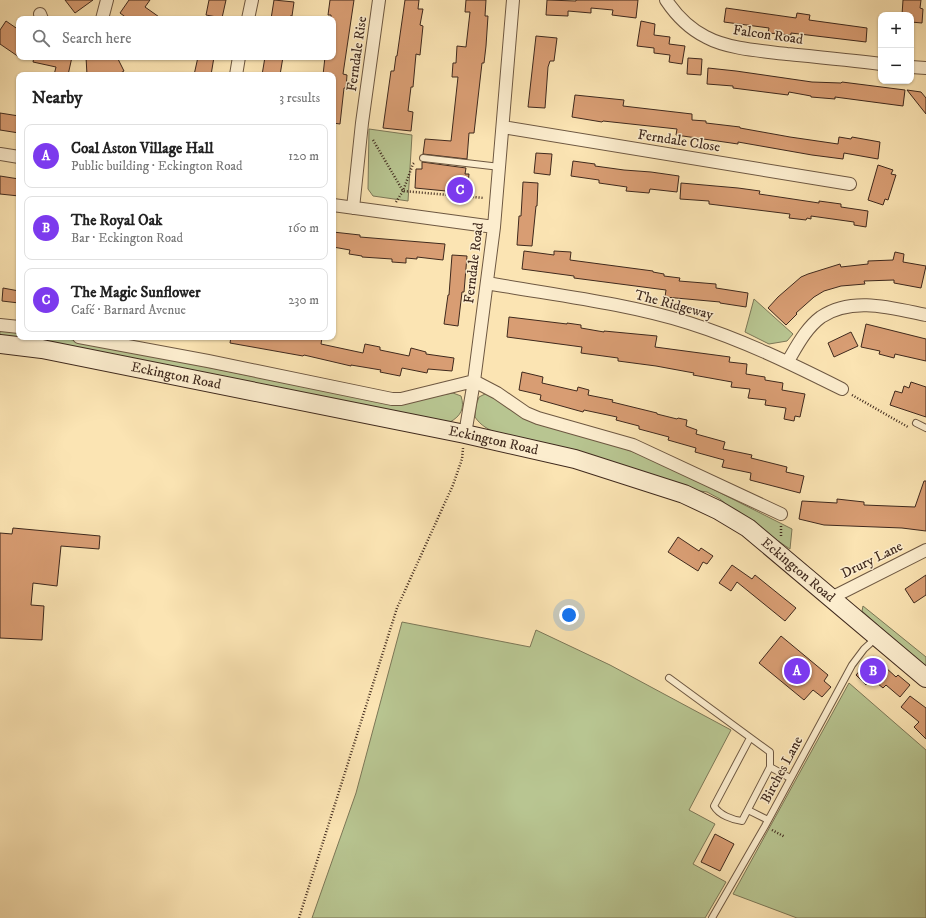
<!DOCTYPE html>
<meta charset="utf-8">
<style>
body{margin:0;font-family:"IM FELL DW Pica",serif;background:#f6f6f6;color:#222}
.controls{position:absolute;right:12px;top:12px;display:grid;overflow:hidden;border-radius:8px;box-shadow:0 1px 3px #0004}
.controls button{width:36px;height:36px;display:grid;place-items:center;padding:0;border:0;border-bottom:1px solid #e0e0e0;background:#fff;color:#222;font:20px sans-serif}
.you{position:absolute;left:569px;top:615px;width:14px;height:14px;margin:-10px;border:3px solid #fff;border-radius:50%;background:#1a73e8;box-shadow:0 0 0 6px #1a73e833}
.badge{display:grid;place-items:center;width:26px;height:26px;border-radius:50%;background:#7c3aed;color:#fff;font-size:13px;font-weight:700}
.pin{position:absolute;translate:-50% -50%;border:2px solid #fff;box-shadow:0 1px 4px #0006}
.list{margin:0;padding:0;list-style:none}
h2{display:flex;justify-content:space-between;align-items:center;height:52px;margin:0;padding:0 16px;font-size:17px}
h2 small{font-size:13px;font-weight:400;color:#767676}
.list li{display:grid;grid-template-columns:26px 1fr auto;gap:12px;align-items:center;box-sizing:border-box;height:64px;margin:0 8px 8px;padding:0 8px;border:1px solid #e0e0e0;border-radius:8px}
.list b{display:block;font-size:15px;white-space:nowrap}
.list p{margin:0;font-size:13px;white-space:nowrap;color:#767676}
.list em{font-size:13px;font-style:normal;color:#767676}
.icon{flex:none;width:22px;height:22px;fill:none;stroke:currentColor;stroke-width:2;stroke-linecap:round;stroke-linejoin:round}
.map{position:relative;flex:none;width:926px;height:918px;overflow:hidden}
.search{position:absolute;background:#fff;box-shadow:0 1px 3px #0004;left:16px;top:16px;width:320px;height:44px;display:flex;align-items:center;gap:10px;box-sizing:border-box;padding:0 14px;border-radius:8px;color:#767676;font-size:15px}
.panel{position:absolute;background:#fff;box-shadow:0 1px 3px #0004;left:16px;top:72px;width:320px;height:268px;border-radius:8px}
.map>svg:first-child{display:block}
</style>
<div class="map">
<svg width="926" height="918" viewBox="0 0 926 918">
<rect width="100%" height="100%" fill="#fbe4b3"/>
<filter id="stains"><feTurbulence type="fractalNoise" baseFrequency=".005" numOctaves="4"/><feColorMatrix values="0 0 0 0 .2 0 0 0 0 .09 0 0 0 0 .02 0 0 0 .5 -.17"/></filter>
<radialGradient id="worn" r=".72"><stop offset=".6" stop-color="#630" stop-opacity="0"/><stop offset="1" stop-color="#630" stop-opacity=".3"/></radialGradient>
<!-- green -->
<path fill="#b8c591" stroke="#7c7757" d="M369,129L412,135L408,201L373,196L368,189Z
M754,299L793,334L787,341L769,344L745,332Z
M0,330L19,332V337L63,338L389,404L453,393L461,396C465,408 461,416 450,422L0,337Z
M485,394L496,398L527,420L541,425L617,446L655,460L792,529L790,549L734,511L720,499L707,492L693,490L498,434C488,429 481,426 475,417L476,405L479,397Z
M863,606L926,657V668L862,611Z
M402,622L530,647L536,630L610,665L731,730L689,810L715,824L693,864L726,882L705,918H312L356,793Z
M849,683L926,750V918H797L733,894Z"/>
<!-- building -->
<path fill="#d89d73" stroke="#3f291d" d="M65,0H93L75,13Z
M129,0H150L145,7L162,19H128L120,13Z
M209,0H226L222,18L206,15Z
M274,0L294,2L292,16H290L289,19H271Z
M330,0H354L343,74L347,75L346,88H344L340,124L333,123V75H323L325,57H333V19H331V15H328Z
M405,0H419L418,9H423L420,25L423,26L420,55L416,54L413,87H411L408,111L413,112L411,131L383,128L391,71H394L396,56H397Z
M466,0H486L485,16H488L486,46L484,63H482L474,133H469L467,159L423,154L425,139L451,141L458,77H452L453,63H456L457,46L466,47L470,12H465Z
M547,0L576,1V0H638L636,18L612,15L613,10L591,8V13L568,11V16L546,15Z
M903,0H921L920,8L923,9L922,23L911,22V15H902Z
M726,8L796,18L797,13L810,15L809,20L867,28L866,42L791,33V35L768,33L769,28L724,22Z
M6,21L19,30V57L0,44V30Z
M641,21L655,24L654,35L670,37L669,44L685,46L682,64L669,62L670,55L654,53V48L637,46Z
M536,36L557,38L554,61H550L548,67L545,108L528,107Z
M34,57H72L68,75H54L56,67L33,62Z
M86,57H117L124,71L117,75H87Z
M198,57H214L211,75H194Z
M265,57H283L280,75H262Z
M688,58L702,59L701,75L687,74Z
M708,68L736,71L812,82L841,83L842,82L905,90L903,106L835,97V99L811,97V96L789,92L788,95L733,88V86L707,84Z
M907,90L921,92L926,98V114Z
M575,95L624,100L623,106L692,114V120L706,121V123L740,127V128L790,137L838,144L839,137L851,139L852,137L880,142L878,159L844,153L843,159L812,155L738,142V144L676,135L677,129L603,121L602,122L572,117Z
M0,113L19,116V133L0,130Z
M536,153L552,154L550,175L534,173Z
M573,161L595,164V166L624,170L651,172L679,176L677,192L650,189L649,193L626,191L627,187L599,183V180L571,176Z
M422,162L466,168L465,174H469L467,193L415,188L416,169H422Z
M878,165L893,170L891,174L896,175L888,200L885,199L883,205L868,200Z
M0,176L19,179V196L0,194Z
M523,182L538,183L537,206H536L532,246L517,245L519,216H521Z
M681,183L738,188L760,191L759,194L786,198L819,203V201L841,204V207L868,211L866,227L854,225V222L811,216V219L807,218L806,220L789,218L790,214L709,204V201L680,199Z
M333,232L360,235V237L445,244L443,260L417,257V259L406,258V263L392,262V259L362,257V256L349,254L350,250L333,247Z
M524,251L554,255V251L571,252L570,260L653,271V272L664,274V276L680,278L679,281L716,284V288L748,293L746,307L720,303V302L665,297L666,290L574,278V276L522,269Z
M895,252L904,254L903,262L926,266L921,288L894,283V280L864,281L865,284L841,286L824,291L814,297L796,313L797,314L786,325L768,308L778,297L801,277L808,274L840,264L841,267L868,264V261L893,260Z
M452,255L467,256L464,292H462L458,326L444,324L448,295H449Z
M3,288L19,291V303L2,301Z
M509,317L567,324V323L581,325V328L604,332V331L657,336L655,347L730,357L729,362L747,364L746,374L765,377V380L783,383L782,390L805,394L800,417L795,416L794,421L784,419L786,408L765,405L766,400L748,398L750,389L731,387L732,382L693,375L694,373L656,366L618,361V358L581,353L582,347L507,337Z
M866,324L926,339V361L895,354L894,358L879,354L880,351L861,347Z
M851,332L858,346L834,357L828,343Z
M231,337H277L288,339V337H316L322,338L321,344L363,353L365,344L380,347V350L409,356L411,348L426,352V354L454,358L452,371L428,369L427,373L402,368L400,376L380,372L381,370L351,365V366L304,355L303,356L230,343Z
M522,372L543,377L542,383L577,391L578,387L589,390L588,395L613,400L612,402L657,413V414L677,419L678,418L687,420L686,426L697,430L696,434L725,442L723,449L752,455L751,458L787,467L786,472L804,476L800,493L750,480L751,473L722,467L724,460L695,452L696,448L668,440L669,437L639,429V426L616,420L617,417L584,410L583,412L540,400L541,395L519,390Z
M911,382L926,387V417L890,405L895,391L902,393L904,386L909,388Z
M924,481H926V531L902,528L824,525L799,519L802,501L837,503V499L864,502V505L915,507Z
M13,528L100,536L99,549L61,546L57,586L33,583L31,605L44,606L42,640L0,638V533L12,534Z
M678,537L699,551L701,548L713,556L707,564L703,562L698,571L668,552Z
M732,565L752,579L755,575L796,608L785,621L737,582L731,591L719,583Z
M926,575V595L914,603L905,589Z
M781,636L828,675L824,681L831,687L822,697L813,690L804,700L759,663Z
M873,656L896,677L898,675L910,685L900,697L886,685L883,688L872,679L866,685L856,675Z
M910,696L926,708V739L914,727L919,722L901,707Z
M715,834L734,844L720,871L701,862Z"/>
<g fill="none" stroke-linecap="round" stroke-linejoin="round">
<defs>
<path id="lane" d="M423,158L500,167
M916,423L926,428
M669,678L770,752V767L742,821C733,820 719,815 714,806L750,738
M770,767L790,778
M748,810L768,820
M712,918L765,826L852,665L864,649L876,638"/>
<path id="street" d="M666,0C676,15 690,29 706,37C728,49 762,51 787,54C818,57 850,60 881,64
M40,14L42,19
M102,19L107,0
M248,19L252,0
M911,67L926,68
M236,75L239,57
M503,127L850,184
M0,154L19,157
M333,205L494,227
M353,208L362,123L379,0
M487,283C554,295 625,303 689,323C743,340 792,364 842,389
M0,325L19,327
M79,337L208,361L392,399H401L474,381L497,393L526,413L538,418L633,445L781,514
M788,361C797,346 806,328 821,317C852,296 892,308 926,315
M465,434L474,381L494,227L513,0
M831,598L926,550"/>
<g id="secondary">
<path id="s1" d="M0,344L42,349L465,434L575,459L684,494L718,510L748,528L926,678"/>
</g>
</defs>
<!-- lane casing -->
<use href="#lane" stroke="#6e5842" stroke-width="8"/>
<!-- street casing -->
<use href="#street" stroke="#6e5842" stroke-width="14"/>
<!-- secondary casing -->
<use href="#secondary" stroke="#3f291d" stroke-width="20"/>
<!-- path -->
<path stroke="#3f291d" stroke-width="2.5" stroke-dasharray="1 2" stroke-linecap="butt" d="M373,140L403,191L484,198
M396,202L403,191L413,164L415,162
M852,395L908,427
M781,536V525
M772,830L785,837
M299,918L397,608L453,485L462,459L463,448"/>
<!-- lane -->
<use href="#lane" stroke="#fcedce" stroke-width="6"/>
<!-- street -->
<use href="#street" stroke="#fcedce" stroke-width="12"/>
<!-- secondary -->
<use href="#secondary" stroke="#fcedce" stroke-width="18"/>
</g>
<g text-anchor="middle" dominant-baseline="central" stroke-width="3" stroke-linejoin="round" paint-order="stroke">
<!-- street labels -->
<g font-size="14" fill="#3f291d" stroke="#fcedce">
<text transform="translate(768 35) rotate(8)">Falcon Road</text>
<text transform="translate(357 54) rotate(-82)">Ferndale Rise</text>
<text transform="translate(679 141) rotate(9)">Ferndale Close</text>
<text transform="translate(474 263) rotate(-83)">Ferndale Road</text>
<text transform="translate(674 305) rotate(15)">The Ridgeway</text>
<text stroke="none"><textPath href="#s1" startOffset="179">Eckington Road</textPath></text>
<text stroke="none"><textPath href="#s1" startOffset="503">Eckington Road</textPath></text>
<text transform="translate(872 560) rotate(-26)">Drury Lane</text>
<text stroke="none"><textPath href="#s1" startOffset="839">Eckington Road</textPath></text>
<text transform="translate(782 770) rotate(-62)">Birches Lane</text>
</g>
</g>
<rect width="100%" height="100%" filter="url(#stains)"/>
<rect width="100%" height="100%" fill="url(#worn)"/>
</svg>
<div class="controls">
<button>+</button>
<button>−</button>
</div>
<div class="you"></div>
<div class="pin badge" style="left:797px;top:671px">A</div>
<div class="pin badge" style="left:873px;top:671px">B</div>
<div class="pin badge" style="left:460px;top:190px">C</div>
<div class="search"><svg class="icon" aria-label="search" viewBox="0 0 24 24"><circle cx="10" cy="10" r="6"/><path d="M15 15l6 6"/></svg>Search here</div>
<section class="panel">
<h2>Nearby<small>3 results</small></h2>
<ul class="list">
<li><span class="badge">A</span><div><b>Coal Aston Village Hall</b><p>Public building · Eckington Road</p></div><em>120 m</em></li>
<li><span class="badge">B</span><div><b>The Royal Oak</b><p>Bar · Eckington Road</p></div><em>160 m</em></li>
<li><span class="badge">C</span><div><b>The Magic Sunflower</b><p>Café · Barnard Avenue</p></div><em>230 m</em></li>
</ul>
</section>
</div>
